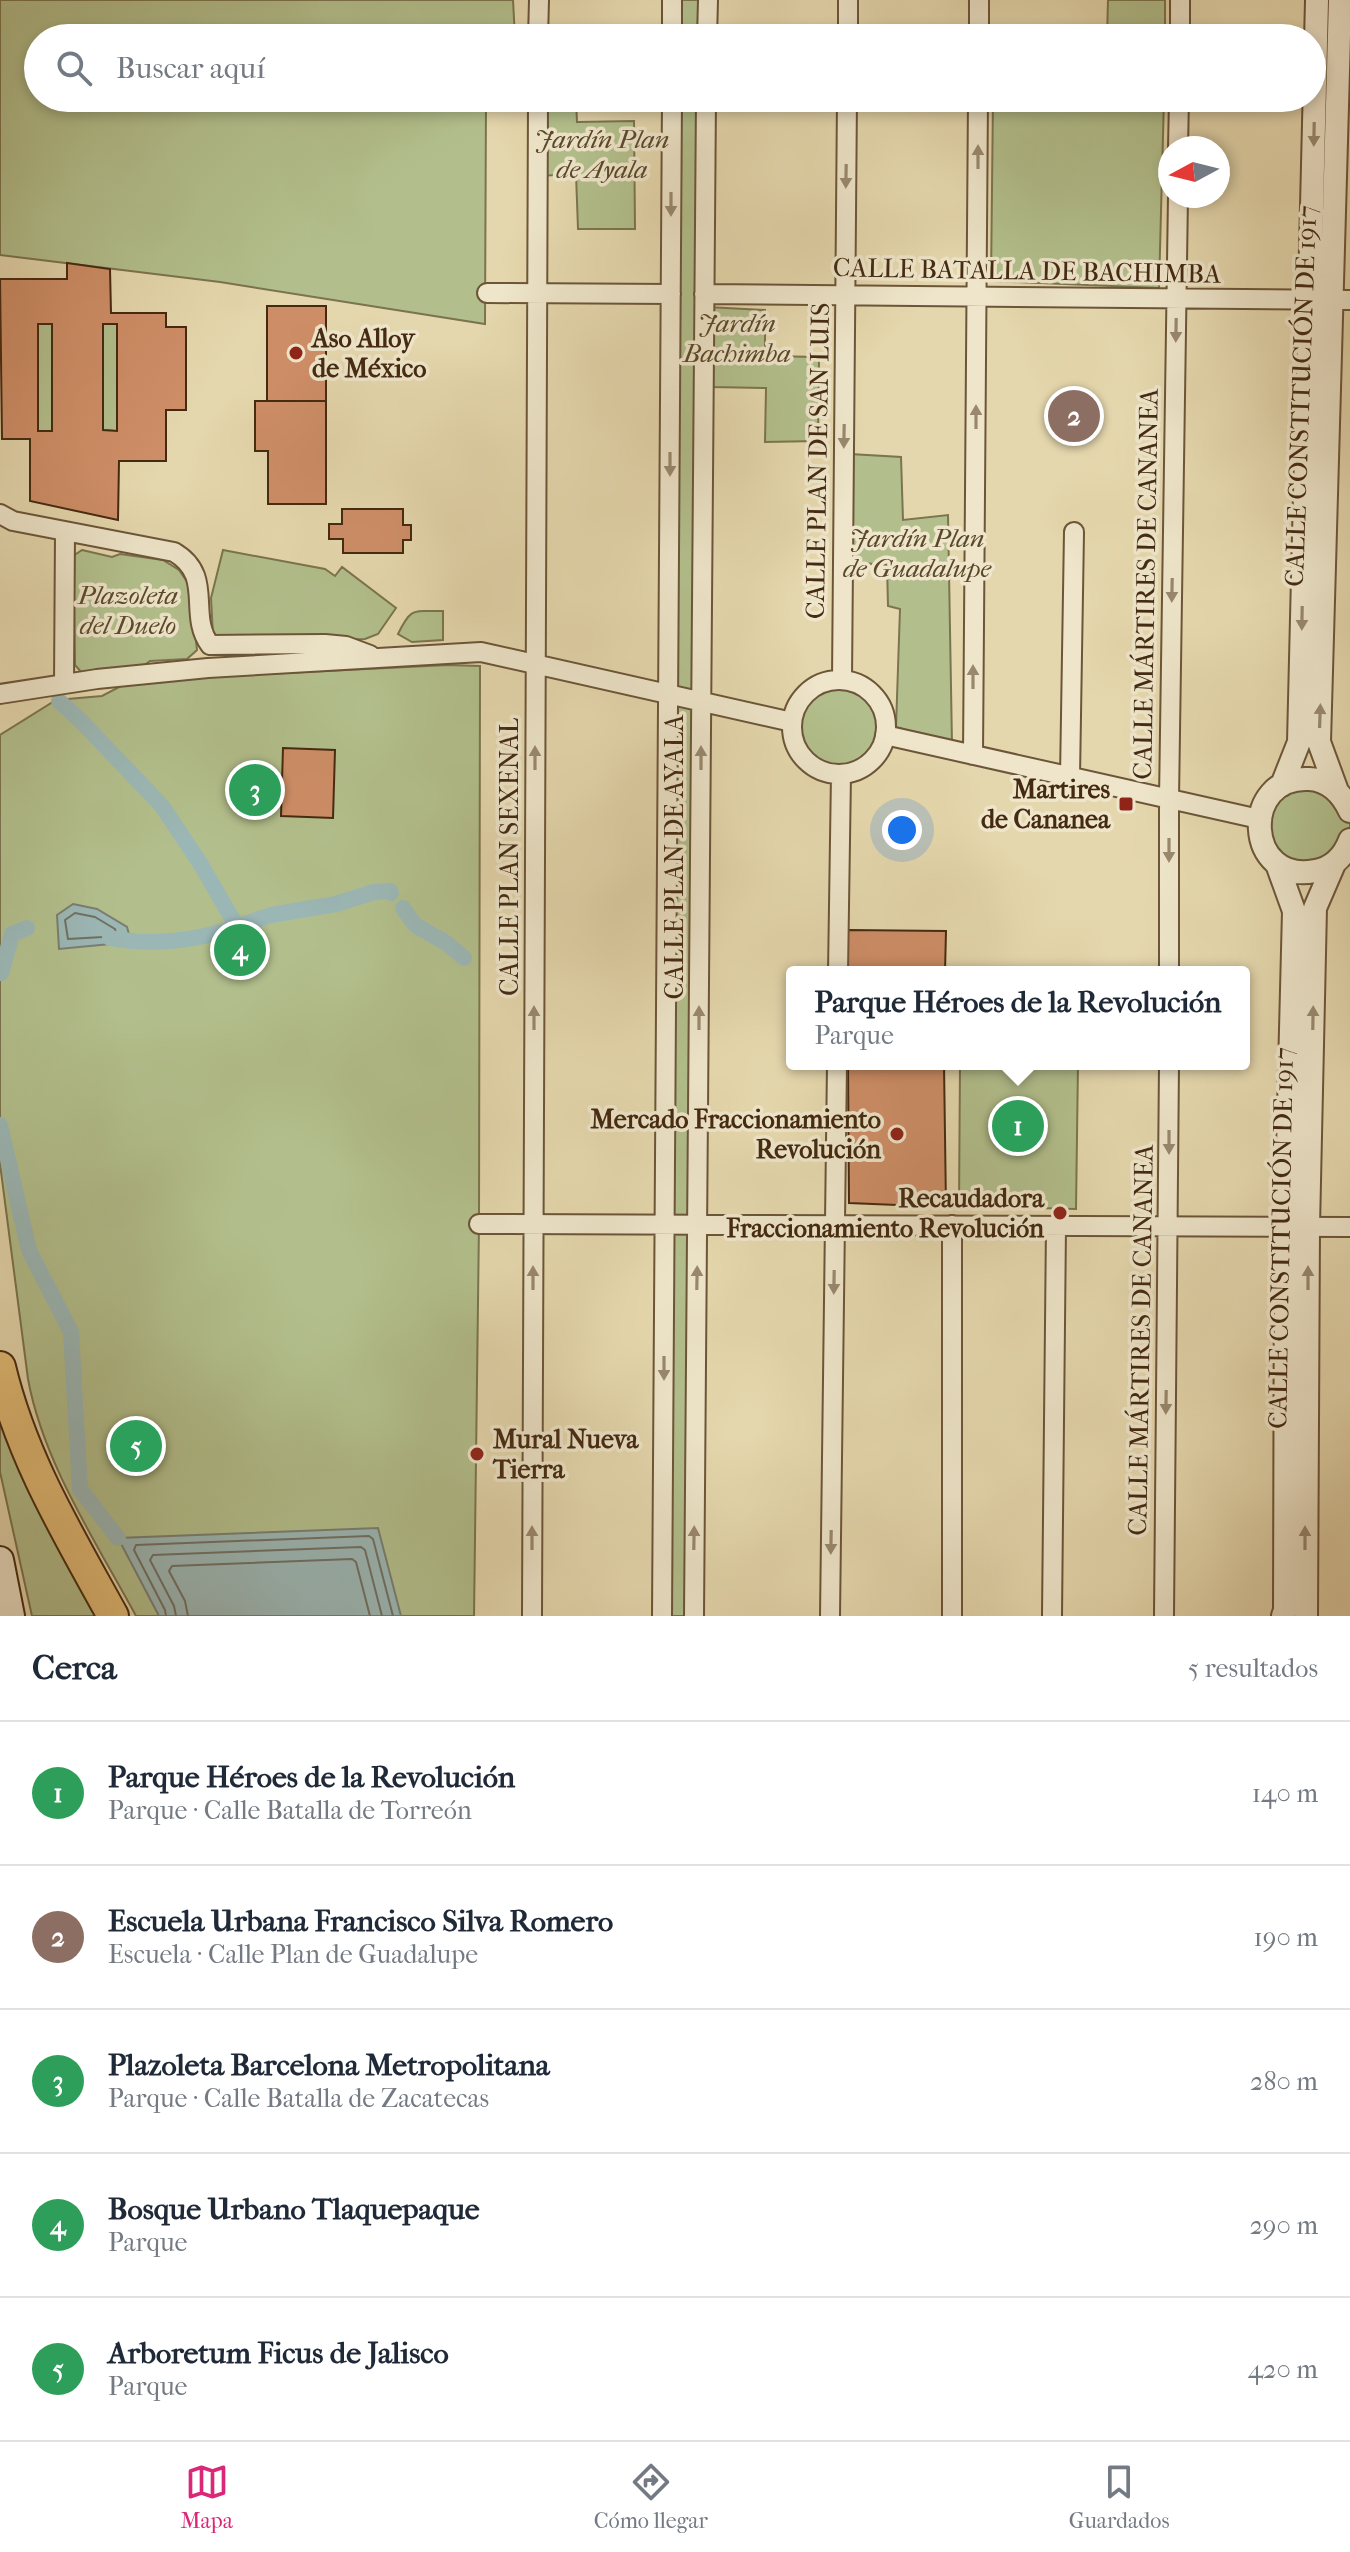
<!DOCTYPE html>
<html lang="es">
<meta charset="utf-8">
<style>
body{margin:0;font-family:"IM FELL French Canon",serif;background:#f2f2f3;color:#1f2937}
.compass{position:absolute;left:1158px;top:136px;width:72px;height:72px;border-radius:50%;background:#fff;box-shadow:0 4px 12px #0003;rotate:263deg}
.you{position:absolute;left:902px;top:830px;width:28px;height:28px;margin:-20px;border:6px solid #fff;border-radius:50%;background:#1a73e8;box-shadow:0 0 0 12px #1a73e833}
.badge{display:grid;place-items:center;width:52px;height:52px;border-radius:50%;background:#db2777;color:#fff;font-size:26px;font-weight:700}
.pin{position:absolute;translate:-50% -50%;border:4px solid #fff;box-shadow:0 2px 8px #0006}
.popup{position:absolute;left:786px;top:966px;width:464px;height:104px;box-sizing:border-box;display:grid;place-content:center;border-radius:8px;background:#fff;filter:drop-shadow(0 2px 6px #0005);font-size:26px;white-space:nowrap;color:#747a83}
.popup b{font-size:30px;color:#1f2937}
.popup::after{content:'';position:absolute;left:50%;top:100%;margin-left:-16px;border:16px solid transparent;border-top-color:#fff}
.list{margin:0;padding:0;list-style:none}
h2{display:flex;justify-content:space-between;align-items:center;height:104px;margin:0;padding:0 32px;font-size:34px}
h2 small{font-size:26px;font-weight:400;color:#747a83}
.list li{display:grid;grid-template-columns:52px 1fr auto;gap:24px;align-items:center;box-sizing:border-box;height:144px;padding:0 32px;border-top:2px solid #e0e1e3}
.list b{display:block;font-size:30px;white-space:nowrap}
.list p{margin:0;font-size:26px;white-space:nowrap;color:#747a83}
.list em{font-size:26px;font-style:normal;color:#747a83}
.icon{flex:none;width:44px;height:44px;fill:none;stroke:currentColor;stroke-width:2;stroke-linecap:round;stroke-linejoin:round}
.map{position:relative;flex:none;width:1350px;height:1616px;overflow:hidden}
.search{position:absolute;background:#fff;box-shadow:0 4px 12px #0003;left:24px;right:24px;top:24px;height:88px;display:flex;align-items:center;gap:20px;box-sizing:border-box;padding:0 28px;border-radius:44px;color:#747a83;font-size:30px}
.sheet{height:824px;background:#fff}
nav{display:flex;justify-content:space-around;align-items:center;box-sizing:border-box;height:112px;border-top:2px solid #e0e1e3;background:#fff;font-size:22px;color:#747a83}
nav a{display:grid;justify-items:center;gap:4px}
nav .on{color:#db2777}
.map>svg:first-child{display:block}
</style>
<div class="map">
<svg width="1350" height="1616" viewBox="0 0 1350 1616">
<rect width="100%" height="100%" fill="#e5d7ad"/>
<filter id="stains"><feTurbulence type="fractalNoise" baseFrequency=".0025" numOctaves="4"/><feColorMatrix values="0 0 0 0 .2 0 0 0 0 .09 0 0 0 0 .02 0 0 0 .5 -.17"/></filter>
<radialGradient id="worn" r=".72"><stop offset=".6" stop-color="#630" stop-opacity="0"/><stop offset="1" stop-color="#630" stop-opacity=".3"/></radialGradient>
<!-- green -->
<path fill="#b2bf8c" stroke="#7b744e" stroke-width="2" d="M0,0H513L515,38H38V98H486L485,324L220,282L0,255Z
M672,0H707V38H672Z
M1108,0H1165V38H1107Z
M538,98H576L577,122L634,121L635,229H578L576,174L538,176Z
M671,98H706L697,697L669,695Z
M993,98H1164L1159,288L991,281Z
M707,307L765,310V356L819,357L818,441L765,442L766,388L711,387Z
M38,324H52V431H38Z
M103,324H117V431L103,430Z
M850,454L901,457L903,520L948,515L952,744L896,727L900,609L888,606L887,565L848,562Z
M82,550L112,557L120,554L163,560L179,570L190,586L197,650L187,659L150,661L142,667L82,673L75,665L73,556Z
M223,550L325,569L335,576L342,567L396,608L378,634L365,639L223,643L213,635L211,598Z
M443,611V640L412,642L398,634C412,605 414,612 443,611Z
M448,665L480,666L479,1224L474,1616H136C96,1542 43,1462 28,1379L0,1164V735L56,700L102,696L121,686L222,676Z
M792 727a47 47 0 1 1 94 0a47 47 0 1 1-94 0Z
M669,699L701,702L693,1225L665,1224Z
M1318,781L1350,812V837L1306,873L1269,855L1271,794Z
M960,1064H1078L1076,1209L959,1206Z
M669,1227L693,1228L695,1616H662Z
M0,1410L96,1616H32L0,1472Z"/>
<!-- water -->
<path fill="#9bb7b5" stroke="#787f73" stroke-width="2" d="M73,904L97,909L127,927L131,942L59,949L57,915Z
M378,1528L401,1616H159L118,1538Z"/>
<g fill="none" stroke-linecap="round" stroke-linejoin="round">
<!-- shore -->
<path stroke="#707063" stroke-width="2" d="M75,913L95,917L115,929L116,934L103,937L68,939L65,920Z
M166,1616L165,1610L134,1550L136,1545L369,1536L373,1539L393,1616
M176,1616L174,1606L150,1560L153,1555L361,1547L365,1550L382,1616
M188,1616L185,1601L169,1571L172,1566L352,1559L356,1562L370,1616"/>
<!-- canal -->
<path stroke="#9bb7b5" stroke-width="16" d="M59,701L81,721L162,806L200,863L237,927C195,941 153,946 110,938
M403,908L415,925L448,944L464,958
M227,930L271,915L336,904L374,892L390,891L391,893
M1,973L12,934L27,928
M0,1125L29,1250L71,1332L80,1489L118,1538"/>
</g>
<!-- building -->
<path fill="#ce8e67" stroke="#442a11" stroke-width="2" fill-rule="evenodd" d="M67,263L110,269L111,313H166V327H186V410H166V461H119L118,520L30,501V439H2L0,279H67ZM38,324H52V431H38ZM103,324H117V431L103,430Z
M267,306H326V401H267Z
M255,401H326V504H268V451H255Z
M342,509H403V525H411V540H403V553H343V539H329V524H342Z
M283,748L335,750L333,818L281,816Z
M848,930L946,931L945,972H848Z
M848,1064H944L946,1207L849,1203Z"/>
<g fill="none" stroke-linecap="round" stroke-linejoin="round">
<defs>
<path id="minor" d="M538,38L539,0
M672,38V0
M707,38L708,0
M848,38V0
M979,38V0
M1180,38V0
M1178,148L1179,98
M487,293L671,294
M704,294L1350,300
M0,514L13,521L174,552C215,576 187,614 210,645
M210,645L325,644L346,646L370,655
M842,680L847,98
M792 727a47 47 0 1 1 94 0a47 47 0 1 1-94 0Z
M64,684L65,532
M0,694L97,679L208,668L481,652L792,722
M885,735L1259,819
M973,755L978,98
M1070,777L1074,532
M838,972L841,774
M1169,972V799L1178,196
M479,1224L1350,1227
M532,1616L538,98
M662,1616L672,98
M694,1616L706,98
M830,1616L837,1064
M952,1616V1225
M1052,1616L1056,1226
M1164,1616L1169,1064"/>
<path id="tertiary" d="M1282,785L1299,742L1317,0
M1337,791L1319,742L1340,0
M1350,811C1342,794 1329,780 1309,779C1240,775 1245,885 1315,871C1333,868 1344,856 1350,840
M1277,864L1294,911L1286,1227L1285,1610L1283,1616
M1306,1616L1308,1227L1315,908L1334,864"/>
<path id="secondary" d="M0,1560L11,1616"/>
<path id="trunk" d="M0,1367C22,1459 68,1534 113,1616"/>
</defs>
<!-- minor casing -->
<use href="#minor" stroke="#6c5538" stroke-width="22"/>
<!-- tertiary casing -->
<use href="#tertiary" stroke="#6c5538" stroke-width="26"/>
<!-- secondary casing -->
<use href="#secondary" stroke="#442a11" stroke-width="30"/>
<!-- trunk casing -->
<use href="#trunk" stroke="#442a11" stroke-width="34"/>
<!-- minor -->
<use href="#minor" stroke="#eee5ca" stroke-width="18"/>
<!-- tertiary -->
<use href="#tertiary" stroke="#eee5ca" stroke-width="22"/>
<!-- secondary -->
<use href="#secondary" stroke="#eee5ca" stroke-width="26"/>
<!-- trunk -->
<use href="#trunk" stroke="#e2bc76" stroke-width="30"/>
</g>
<!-- one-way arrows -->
<defs><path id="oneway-solid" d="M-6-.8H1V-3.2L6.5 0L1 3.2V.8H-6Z" transform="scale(2)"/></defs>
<g fill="#99886e">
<use href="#oneway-solid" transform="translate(1314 134) rotate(91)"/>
<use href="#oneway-solid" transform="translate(978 157) rotate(-90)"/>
<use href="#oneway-solid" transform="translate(846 176) rotate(91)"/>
<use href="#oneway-solid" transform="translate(671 204) rotate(90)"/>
<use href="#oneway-solid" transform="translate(1176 330) rotate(91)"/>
<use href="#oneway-solid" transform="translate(976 417) rotate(-90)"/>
<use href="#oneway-solid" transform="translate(844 436) rotate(91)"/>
<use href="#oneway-solid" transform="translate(670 464) rotate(90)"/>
<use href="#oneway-solid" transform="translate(1172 590) rotate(91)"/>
<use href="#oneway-solid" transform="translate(1302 618) rotate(91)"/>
<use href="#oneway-solid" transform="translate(973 677) rotate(-90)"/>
<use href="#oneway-solid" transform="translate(1320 716) rotate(-88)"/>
<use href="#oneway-solid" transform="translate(535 758) rotate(-90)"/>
<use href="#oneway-solid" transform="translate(701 758) rotate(-90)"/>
<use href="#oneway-solid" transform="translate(1169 850) rotate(90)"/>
<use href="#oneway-solid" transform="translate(534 1018) rotate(-90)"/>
<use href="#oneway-solid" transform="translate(699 1018) rotate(-90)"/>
<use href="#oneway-solid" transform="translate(1313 1018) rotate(-89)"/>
<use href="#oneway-solid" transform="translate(1169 1142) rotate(90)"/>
<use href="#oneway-solid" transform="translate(533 1278) rotate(-90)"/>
<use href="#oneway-solid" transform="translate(697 1278) rotate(-89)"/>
<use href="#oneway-solid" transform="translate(1308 1278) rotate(-90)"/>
<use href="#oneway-solid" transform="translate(834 1282) rotate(91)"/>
<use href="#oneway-solid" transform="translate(664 1368) rotate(90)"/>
<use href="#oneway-solid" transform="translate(1166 1402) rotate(91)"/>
<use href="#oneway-solid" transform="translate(532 1538) rotate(-90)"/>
<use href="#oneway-solid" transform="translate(694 1538) rotate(-89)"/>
<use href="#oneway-solid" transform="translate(1305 1538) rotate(-90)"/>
<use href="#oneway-solid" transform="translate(831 1542) rotate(91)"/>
</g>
<!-- markers -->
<g fill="#8f2418" stroke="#eee5ca" stroke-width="3">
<circle cx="296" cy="353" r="8"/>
<rect x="1118" y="796" width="16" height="16" rx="4"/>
<circle cx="897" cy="1134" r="8"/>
<circle cx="1060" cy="1213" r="8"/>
<circle cx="477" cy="1454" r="8"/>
</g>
<g text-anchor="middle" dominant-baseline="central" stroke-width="7" stroke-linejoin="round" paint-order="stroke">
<!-- park labels -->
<g font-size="26" font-style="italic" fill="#5a482a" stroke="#eee5ca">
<text x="602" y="139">Jardín Plan<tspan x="602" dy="30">de Ayala</tspan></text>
<text x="737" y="323">Jardín<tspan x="737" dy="30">Bachimba</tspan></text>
<text x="917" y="538">Jardín Plan<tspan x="917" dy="30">de Guadalupe</tspan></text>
<text x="128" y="595">Plazoleta<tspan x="128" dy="30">del Duelo</tspan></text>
</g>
<!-- street labels -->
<g font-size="26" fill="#442a11" stroke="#eee5ca">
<text transform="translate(1027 271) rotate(1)">CALLE BATALLA DE BACHIMBA</text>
<text transform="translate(1301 396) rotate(-88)">CALLE CONSTITUCIÓN DE 1917</text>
<text transform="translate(818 461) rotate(-89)">CALLE PLAN DE SAN LUIS</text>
<text transform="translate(1146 584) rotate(-89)">CALLE MÁRTIRES DE CANANEA</text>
<text transform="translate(509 857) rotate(-90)">CALLE PLAN SEXENAL</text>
<text transform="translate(674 857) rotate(-90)">CALLE PLAN DE AYALA</text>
<text transform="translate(1281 1238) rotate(-89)">CALLE CONSTITUCIÓN DE 1917</text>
<text transform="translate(1141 1340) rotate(-89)">CALLE MÁRTIRES DE CANANEA</text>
</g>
<!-- poi labels -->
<g font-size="26" font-weight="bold" fill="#442a11" stroke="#eee5ca" text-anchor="end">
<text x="312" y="338" text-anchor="start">Aso Alloy<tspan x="312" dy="30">de México</tspan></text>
<text x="1110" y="789">Martires<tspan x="1110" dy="30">de Cananea</tspan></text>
<text x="881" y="1119">Mercado Fraccionamiento<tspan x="881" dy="30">Revolución</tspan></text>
<text x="1044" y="1198">Recaudadora<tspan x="1044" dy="30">Fraccionamiento Revolución</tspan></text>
<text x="493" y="1439" text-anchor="start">Mural Nueva<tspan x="493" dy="30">Tierra</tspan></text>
</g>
</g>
<rect width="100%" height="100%" filter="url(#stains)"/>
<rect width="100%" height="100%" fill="url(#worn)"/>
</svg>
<svg class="compass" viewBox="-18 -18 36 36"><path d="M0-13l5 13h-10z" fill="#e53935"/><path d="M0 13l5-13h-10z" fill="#747a83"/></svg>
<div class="you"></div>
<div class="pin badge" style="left:1018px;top:1126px;background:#2e9e5b">1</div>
<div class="popup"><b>Parque Héroes de la Revolución</b>Parque</div>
<div class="pin badge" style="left:1074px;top:416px;background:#8d6e63">2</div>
<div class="pin badge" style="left:255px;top:790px;background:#2e9e5b">3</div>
<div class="pin badge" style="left:240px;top:950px;background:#2e9e5b">4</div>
<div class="pin badge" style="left:136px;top:1446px;background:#2e9e5b">5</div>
<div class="search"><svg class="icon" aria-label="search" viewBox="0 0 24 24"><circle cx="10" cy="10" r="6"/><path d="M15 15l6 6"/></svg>Buscar aquí</div>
</div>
<section class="sheet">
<h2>Cerca<small>5 resultados</small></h2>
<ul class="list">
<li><span class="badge" style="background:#2e9e5b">1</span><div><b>Parque Héroes de la Revolución</b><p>Parque · Calle Batalla de Torreón</p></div><em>140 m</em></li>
<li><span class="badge" style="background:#8d6e63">2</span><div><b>Escuela Urbana Francisco Silva Romero</b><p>Escuela · Calle Plan de Guadalupe</p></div><em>190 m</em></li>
<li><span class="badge" style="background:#2e9e5b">3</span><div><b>Plazoleta Barcelona Metropolitana</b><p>Parque · Calle Batalla de Zacatecas</p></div><em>280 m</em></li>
<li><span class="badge" style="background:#2e9e5b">4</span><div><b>Bosque Urbano Tlaquepaque</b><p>Parque</p></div><em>290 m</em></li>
<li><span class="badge" style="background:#2e9e5b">5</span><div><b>Arboretum Ficus de Jalisco</b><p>Parque</p></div><em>420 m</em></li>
</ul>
</section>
<nav>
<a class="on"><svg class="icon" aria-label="map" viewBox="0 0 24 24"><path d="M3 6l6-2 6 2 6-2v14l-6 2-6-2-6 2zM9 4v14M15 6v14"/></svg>Mapa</a>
<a><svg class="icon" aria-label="directions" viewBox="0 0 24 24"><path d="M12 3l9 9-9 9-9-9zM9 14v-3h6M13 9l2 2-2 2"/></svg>Cómo llegar</a>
<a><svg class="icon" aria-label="saved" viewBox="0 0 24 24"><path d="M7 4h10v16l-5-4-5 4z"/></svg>Guardados</a>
</nav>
